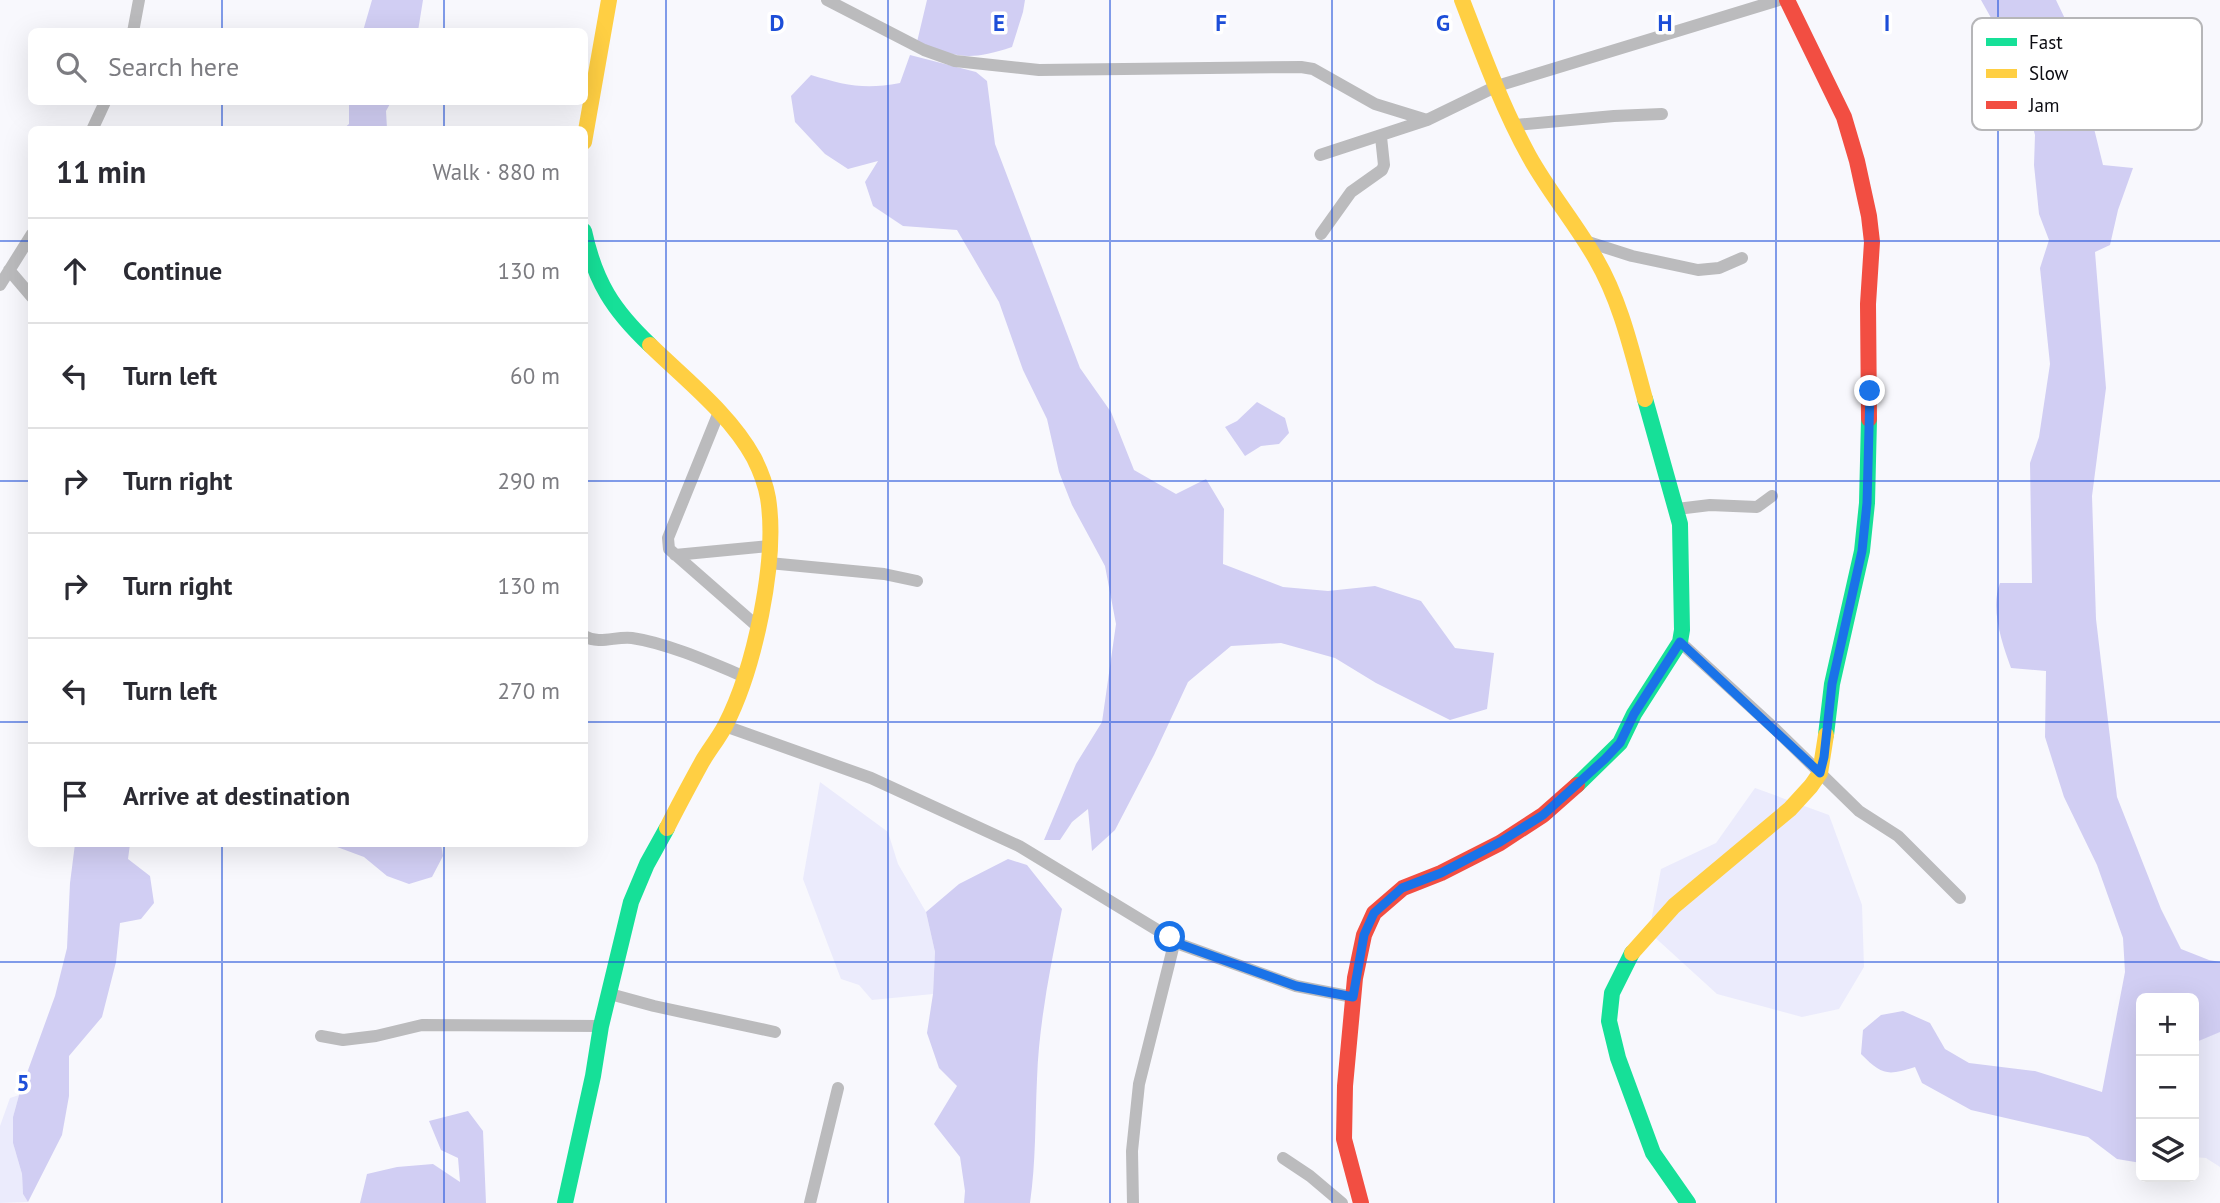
<!DOCTYPE html>
<meta charset="utf-8">
<style>
body{margin:0;font-family:"PT Sans",sans-serif;background:#f7f7f7;color:#2b2b33}
.controls{position:absolute;right:21px;bottom:21px;display:grid;overflow:hidden;border-radius:10px;box-shadow:0 7px 28px #0002}
.controls button{width:63px;height:63px;display:grid;place-items:center;padding:0;border:0;border-bottom:2px solid #e1e1e2;background:#fff;color:#2b2b33;font:35px sans-serif}
.stop{position:absolute;width:21px;height:21px;margin:-16px;border:5px solid #1a73e8;border-radius:50%;background:#fff}
.stop.end{background:#1a73e8;border-color:#fff;box-shadow:0 2px 7px #0008}
.list{margin:0;padding:0;list-style:none}
h2{display:flex;justify-content:space-between;align-items:center;height:91px;margin:0;padding:0 28px;font-size:30px}
h2 small{font-size:23px;font-weight:400;color:#7c7c81}
.list li{display:grid;grid-template-columns:46px 1fr auto;gap:21px;align-items:center;box-sizing:border-box;height:105px;padding:0 28px;border-top:2px solid #e1e1e2}
.list b{display:block;font-size:26px;white-space:nowrap}
.list em{font-size:23px;font-style:normal;color:#7c7c81}
.icon{flex:none;width:38px;height:38px;fill:none;stroke:currentColor;stroke-width:2;stroke-linecap:round;stroke-linejoin:round}
.map{position:relative;flex:none;width:2220px;height:1203px;overflow:hidden}
.search{position:absolute;background:#fff;box-shadow:0 7px 28px #0002;left:28px;top:28px;width:560px;height:77px;display:flex;align-items:center;gap:18px;box-sizing:border-box;padding:0 24px;border-radius:10px;color:#7c7c81;font-size:26px}
.panel{position:absolute;background:#fff;box-shadow:0 7px 28px #0002;left:28px;top:126px;width:560px;height:721px;border-radius:10px}
.map>svg:first-child{display:block}
</style>
<div class="map">
<svg width="2220" height="1203" viewBox="0 0 2220 1203">
<rect width="100%" height="100%" fill="#f8f8fd"/>
<!-- green -->
<path fill="#ebebfc" d="M820,782L888,832L898,864L926,912L935,952L933,994L872,1000L859,985L841,979L803,879Z
M1755,788L1829,815L1862,905L1864,967L1839,1009L1802,1017L1717,994L1649,932L1661,869L1716,843Z
M2218,1032H2220V1167L2206,1158L2194,1157V1043Z
M19,1095L13,1117V1143L22,1174L23,1194L28,1202L0,1203V1126L10,1098Z"/>
<!-- forest -->
<path fill="#d1cef3" d="M372,0H423L418,31H363Z
M927,0H1025L1023,12L1012,47C969,61 958,58 917,42Z
M1981,0H2056L2101,94L2087,100L2103,165L2133,168L2118,210L2110,245L2095,252L2106,388L2092,496L2096,619L2117,797L2161,909L2181,949L2209,960L2220,962V1032L2194,1043V998H2141V1163L2117,1159L2088,1137L1971,1110L1922,1083L1915,1067C1887,1076 1882,1075 1861,1054L1863,1030L1881,1015L1903,1011L1930,1023L1945,1049L1969,1063L2035,1071L2102,1092L2125,972L2123,938L2097,865L2064,797L2045,737L2046,671L2011,668C2002,643 1990,609 2000,583H2032L2030,463L2039,437L2050,364L2040,268L2049,240L2039,214L2034,165L2035,135L2013,57Z
M910,55L976,72L987,81L995,144L1080,368L1111,412L1134,470L1176,494L1206,479L1224,509L1223,564L1283,587L1328,591L1375,586L1421,601L1455,648L1494,653L1487,709L1450,720L1376,683L1335,658L1281,643L1231,646L1188,682L1154,755L1115,830L1092,851L1088,809L1072,822L1060,840H1044L1076,764L1102,722L1116,624L1105,566L1072,505L1059,472L1047,419L1023,370L999,302L957,230L903,226L873,206L865,182L878,161L848,169L825,154L795,122L791,96L811,75C844,85 864,90 900,83Z
M349,102H391L386,111L387,129H343L349,124Z
M1257,402L1285,418L1289,433L1279,444L1261,446L1245,456L1225,427L1237,421Z
M75,844H130L128,859L150,876L154,903L141,919L120,923L116,962L102,1017L69,1056V1096L62,1135L28,1202L23,1194L22,1174L13,1143V1117L19,1095L55,996L67,948L70,883Z
M329,844H441L443,856L432,877L409,884L387,876L364,857Z
M1008,859L1027,865L1062,909C1051,965 1039,1021 1037,1079C1035,1121 1036,1162 1030,1203H964L965,1191L960,1157L934,1124L957,1086L939,1068L927,1033L933,994L935,952L926,912L959,884Z
M468,1111L483,1131L486,1203H360L367,1174L397,1167L433,1164L460,1182L458,1158L441,1150L429,1121Z"/>
<g fill="none" stroke-linecap="round" stroke-linejoin="round">
<!-- street -->
<path stroke="#bbbbbd" stroke-width="12" d="M827,0L924,50L955,61L1039,70L1301,67L1313,69L1375,104L1427,120L1497,86L1779,0
M133,32L139,0
M1515,125L1614,116L1662,114
M92,130L105,102
M1320,155L1427,120
M1321,234L1351,192L1382,170L1384,165L1381,137
M1585,241L1632,256L1698,270L1719,268L1742,258
M9,270L32,297
M0,285L32,234
M719,412L668,538L669,549L758,627
M1677,509L1710,505L1757,507L1772,496
M675,555L770,546
M769,563L884,574L917,581
M584,636C600,645 615,636 632,638C667,643 712,663 745,677
M1680,642L1775,729L1859,811L1898,836L1960,898
M725,726L871,778L1019,846L1182,945L1296,986L1353,997
M610,994L654,1006L775,1032
M321,1036L343,1040L376,1036L422,1025L601,1026
M1283,1158L1310,1176L1342,1203
M810,1203L838,1088
M1133,1203L1132,1151L1139,1084L1175,940"/>
<!-- fast -->
<path stroke="#16e098" stroke-width="16" d="M584,231C595,282 613,310 650,345
M1826,735L1832,684L1862,551L1867,503L1869,419
M1577,785L1620,743L1634,714L1680,642L1682,630L1680,524L1645,399
M1632,953L1612,993L1609,1021L1618,1058L1653,1153L1688,1203
M565,1203L593,1076L601,1026L631,902L647,864L667,828"/>
<!-- slow -->
<path stroke="#ffcf43" stroke-width="16" d="M1462,0C1482,52 1502,107 1529,156C1549,192 1576,224 1596,259C1621,302 1632,352 1645,399
M584,142L609,0
M650,345C686,380 730,414 754,458C760,470 766,486 768,498C778,561 754,670 725,726C718,739 709,750 702,762C690,784 678,806 667,828
M1632,953L1674,906L1790,809L1811,786L1820,773L1826,735"/>
<!-- jam -->
<path stroke="#f24e42" stroke-width="16" d="M1787,0L1844,117L1857,161L1869,216L1872,242L1868,304L1869,419
M1361,1203L1344,1139L1345,1086L1355,978L1364,935L1374,913L1403,888L1441,873L1500,843L1543,815L1577,785"/>
</g>
<g fill="none" stroke-linecap="round" stroke-linejoin="round">
<!-- route -->
<path stroke="#1a73e8" stroke-width="9" d="M1170,937L1182,945L1296,986L1353,997L1364,935L1374,913L1402,888L1441,873L1500,842L1543,815L1605,759L1620,743L1634,714L1680,642L1820,773L1824,757L1832,684L1862,551L1867,503L1870,391"/>
</g>
<!-- grid -->
<path fill="none" stroke="#1d4ed8" stroke-width="2" stroke-opacity="0.55" d="M222,0V32M444,0V32M666,0V1203M888,0V1203M1110,0V1203M1332,0V1203M1554,0V1203M1776,0V1203M1998,0V1203M222,102V130M444,102V130M0,241H32M584,241H2220M0,481H32M584,481H2220M0,722H32M584,722H2220M222,844V1203M444,844V1203M0,962H2220"/>
<!-- legend -->
<rect x="1972" y="18" width="230" height="112" rx="10" fill="#fff" stroke="#b6b6b8" stroke-width="2"/>
<rect x="1986" y="38" width="31" height="8" fill="#16e098"/>
<rect x="1986" y="69" width="31" height="9" fill="#ffcf43"/>
<rect x="1986" y="101" width="31" height="8" fill="#f24e42"/>
<g font-size="19" fill="#0c0c12">
<text x="2029" y="49">Fast</text>
<text x="2029" y="80">Slow</text>
<text x="2029" y="112">Jam</text>
</g>
<g font-size="23" text-anchor="middle" font-weight="bold" fill="#1d4ed8" stroke="#fff" stroke-width="7" stroke-linejoin="round" paint-order="stroke">
<text x="777" y="31">D</text>
<text x="999" y="31">E</text>
<text x="1221" y="31">F</text>
<text x="1443" y="31">G</text>
<text x="1665" y="31">H</text>
<text x="1887" y="31">I</text>
<text x="23" y="1091">5</text>
</g>
</svg>
<div class="controls">
<button>+</button>
<button>−</button>
<button><svg class="icon" aria-label="layers" viewBox="0 0 24 24"><path d="M12 4l9 5-9 5-9-5zM3 14l9 5 9-5"/></svg></button>
</div>
<div class="stop" style="left:1170px;top:937px"></div>
<div class="stop end" style="left:1870px;top:391px"></div>
<div class="search"><svg class="icon" aria-label="search" viewBox="0 0 24 24"><circle cx="10" cy="10" r="6"/><path d="M15 15l6 6"/></svg>Search here</div>
<section class="panel">
<h2>11 min<small>Walk · 880 m</small></h2>
<ul class="list">
<li><svg class="icon" aria-label="ahead" viewBox="0 0 24 24"><path d="M12 20V5M6 11l6-6 6 6"/></svg><div><b>Continue</b></div><em>130 m</em></li>
<li><svg class="icon" aria-label="left" viewBox="0 0 24 24"><path d="M17 20v-9H6M10 6l-5 5 5 5"/></svg><div><b>Turn left</b></div><em>60 m</em></li>
<li><svg class="icon" aria-label="right" viewBox="0 0 24 24"><path d="M7 20v-9h11M14 6l5 5-5 5"/></svg><div><b>Turn right</b></div><em>290 m</em></li>
<li><svg class="icon" aria-label="right" viewBox="0 0 24 24"><path d="M7 20v-9h11M14 6l5 5-5 5"/></svg><div><b>Turn right</b></div><em>130 m</em></li>
<li><svg class="icon" aria-label="left" viewBox="0 0 24 24"><path d="M17 20v-9H6M10 6l-5 5 5 5"/></svg><div><b>Turn left</b></div><em>270 m</em></li>
<li><svg class="icon" aria-label="arrive" viewBox="0 0 24 24"><path d="M6 21V4h12l-3 4 3 4H6"/></svg><div><b>Arrive at destination</b></div></li>
</ul>
</section>
</div>
